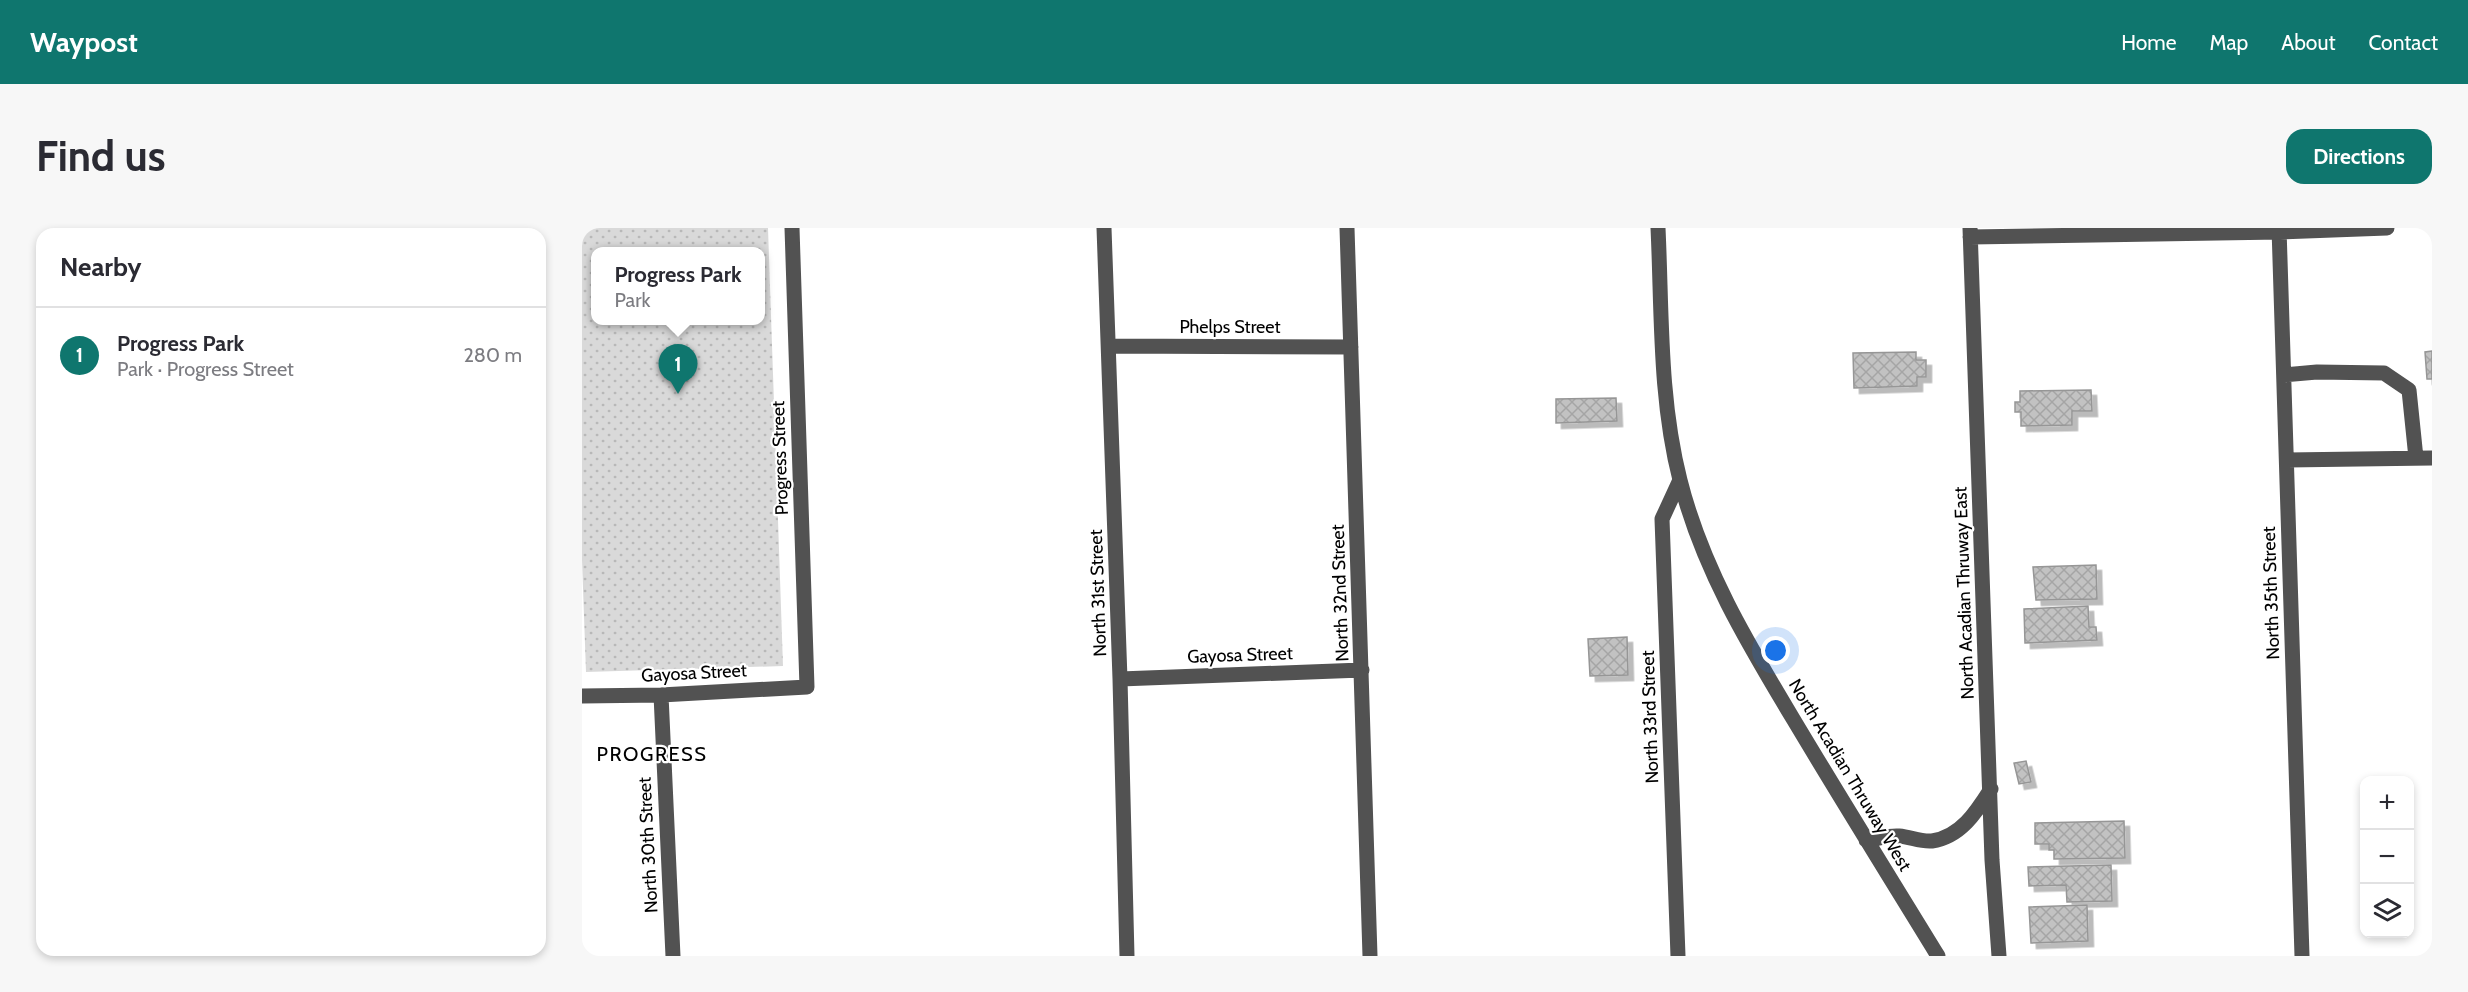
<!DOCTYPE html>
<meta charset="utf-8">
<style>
body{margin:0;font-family:Cabin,sans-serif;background:#f7f7f7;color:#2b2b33}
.controls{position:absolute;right:18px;bottom:18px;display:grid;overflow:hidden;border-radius:12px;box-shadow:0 3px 9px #0003}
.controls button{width:54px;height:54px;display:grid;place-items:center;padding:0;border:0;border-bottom:2px solid #e1e1e2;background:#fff;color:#2b2b33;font:30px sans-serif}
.you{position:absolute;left:1194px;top:423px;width:21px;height:21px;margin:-15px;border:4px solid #fff;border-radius:50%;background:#1a73e8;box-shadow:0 0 0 9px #1a73e833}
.badge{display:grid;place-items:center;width:39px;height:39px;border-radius:50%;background:#0f766e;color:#fff;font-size:20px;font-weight:700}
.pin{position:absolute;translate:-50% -50px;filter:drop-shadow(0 2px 3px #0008)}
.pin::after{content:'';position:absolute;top:32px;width:21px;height:18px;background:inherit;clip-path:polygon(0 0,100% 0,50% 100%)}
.popup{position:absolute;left:9px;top:19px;width:174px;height:78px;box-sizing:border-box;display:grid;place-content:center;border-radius:12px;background:#fff;filter:drop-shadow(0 2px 4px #0005);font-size:20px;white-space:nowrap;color:#7c7c81}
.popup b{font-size:22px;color:#2b2b33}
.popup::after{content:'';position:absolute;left:50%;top:100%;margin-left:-12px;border:12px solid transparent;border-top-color:#fff}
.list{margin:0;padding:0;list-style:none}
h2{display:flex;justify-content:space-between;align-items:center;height:78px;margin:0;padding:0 24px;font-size:26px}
h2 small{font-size:20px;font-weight:400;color:#7c7c81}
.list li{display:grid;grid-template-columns:39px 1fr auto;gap:18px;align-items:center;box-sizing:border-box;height:96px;padding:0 24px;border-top:2px solid #e1e1e2}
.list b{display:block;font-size:22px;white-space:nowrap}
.list p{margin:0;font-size:20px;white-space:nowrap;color:#7c7c81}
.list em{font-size:20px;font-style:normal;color:#7c7c81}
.icon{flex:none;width:33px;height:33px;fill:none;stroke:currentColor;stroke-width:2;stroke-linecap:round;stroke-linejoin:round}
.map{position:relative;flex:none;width:1850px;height:728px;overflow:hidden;border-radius:18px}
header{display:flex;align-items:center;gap:36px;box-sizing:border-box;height:84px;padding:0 30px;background:#0f766e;color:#fff}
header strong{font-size:28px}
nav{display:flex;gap:33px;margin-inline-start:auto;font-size:21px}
.intro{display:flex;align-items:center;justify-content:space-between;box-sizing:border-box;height:144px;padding:0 36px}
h1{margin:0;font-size:42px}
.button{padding:15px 27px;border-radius:18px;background:#0f766e;color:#fff;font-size:21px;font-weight:700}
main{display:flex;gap:36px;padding:0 36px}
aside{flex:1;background:#fff;border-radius:18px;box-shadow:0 3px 9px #0003}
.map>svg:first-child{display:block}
</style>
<header>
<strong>Waypost</strong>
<nav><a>Home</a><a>Map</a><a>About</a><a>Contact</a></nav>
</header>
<div class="intro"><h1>Find us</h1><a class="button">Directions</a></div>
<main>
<aside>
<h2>Nearby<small></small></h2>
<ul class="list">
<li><span class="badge">1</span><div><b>Progress Park</b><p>Park · Progress Street</p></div><em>280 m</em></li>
</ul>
</aside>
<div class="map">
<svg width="1850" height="728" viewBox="0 0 1850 728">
<defs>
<pattern id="park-dots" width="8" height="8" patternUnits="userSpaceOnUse" patternTransform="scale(1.5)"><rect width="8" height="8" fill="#d9d9d9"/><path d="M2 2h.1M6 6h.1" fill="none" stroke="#b8b8b8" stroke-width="1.8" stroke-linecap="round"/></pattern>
<pattern id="building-cross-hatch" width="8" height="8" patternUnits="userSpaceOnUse" patternTransform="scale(1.5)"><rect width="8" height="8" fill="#c2c2c2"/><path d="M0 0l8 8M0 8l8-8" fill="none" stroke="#a5a5a5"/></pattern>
<filter id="shadow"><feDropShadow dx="5.5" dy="5.5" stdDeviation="0" flood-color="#0004"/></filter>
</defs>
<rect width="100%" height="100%" fill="#fff"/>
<!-- park -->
<path fill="url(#park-dots)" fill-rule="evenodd" d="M0,0H186L201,438L4,444L0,332ZM14,24H178V92H14Z"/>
<!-- building -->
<path fill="url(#building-cross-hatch)" stroke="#969696" stroke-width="1.5" filter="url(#shadow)" d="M1850,123V151H1845L1843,124Z
M1334,124V132H1344V149H1335V158L1272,160L1271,125Z
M1509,162L1510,183H1490V197L1439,198V184H1433V174H1438V163Z
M1034,170L1035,193L974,195V171Z
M1514,337L1515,371L1454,372L1451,339Z
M1506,378L1507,399H1514L1515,412L1443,415L1442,381Z
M1045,409L1046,447L1008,448L1006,411Z
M1444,533L1449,554L1437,556L1432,535Z
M1542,593L1543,630L1472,631V622H1467V616H1453V595Z
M1529,637L1530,673L1485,674L1484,657L1447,658L1446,639Z
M1505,677L1506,713L1449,715L1447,679Z"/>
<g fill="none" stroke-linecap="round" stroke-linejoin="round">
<!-- minor -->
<path stroke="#525252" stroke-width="15" d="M522,0L538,451L545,728
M765,0L788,728
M1076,0C1080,84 1077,170 1098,252C1121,344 1171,424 1219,504C1264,579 1310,653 1356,728
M1388,0L1410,632L1417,728
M1697,0L1720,728
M1388,9L1698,4L1805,0
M527,118L769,119
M1702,147L1735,144L1802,145L1827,162L1834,230
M1705,232L1850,230
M538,451L780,442
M79,467L91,728
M0,468L79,467L225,459L210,0
M1284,612C1295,611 1307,607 1317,608C1329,609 1338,614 1350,613C1379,609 1395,583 1409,561
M1096,728L1080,291L1098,252"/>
</g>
<g text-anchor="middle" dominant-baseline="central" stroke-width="4.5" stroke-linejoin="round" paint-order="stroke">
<!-- street labels -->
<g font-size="18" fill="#000" stroke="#fff">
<text x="648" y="99">Phelps Street</text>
<text transform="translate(198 230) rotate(-92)">Progress Street</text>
<text transform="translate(516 365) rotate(-92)">North 31st Street</text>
<text transform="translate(758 365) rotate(-92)">North 32nd Street</text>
<text transform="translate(1382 365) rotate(-92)">North Acadian Thruway East</text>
<text transform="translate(1689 365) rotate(-92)">North 35th Street</text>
<text transform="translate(658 427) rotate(-2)">Gayosa Street</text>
<text transform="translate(112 445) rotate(-3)">Gayosa Street</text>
<text transform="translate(1068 489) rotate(-92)">North 33rd Street</text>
<text transform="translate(1268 547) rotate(59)">North Acadian Thruway West</text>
<text transform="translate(66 617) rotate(-93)">North 30th Street</text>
</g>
<!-- neighbourhood labels -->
<g font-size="20" letter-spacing="1.5" fill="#000" stroke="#fff">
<text x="70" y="526">PROGRESS</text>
</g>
</g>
</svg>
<div class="controls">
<button>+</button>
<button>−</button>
<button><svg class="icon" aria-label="layers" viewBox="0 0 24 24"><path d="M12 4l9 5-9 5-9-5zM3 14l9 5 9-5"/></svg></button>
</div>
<div class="you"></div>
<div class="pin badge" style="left:96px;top:166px">1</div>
<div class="popup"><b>Progress Park</b>Park</div>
</div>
</main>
